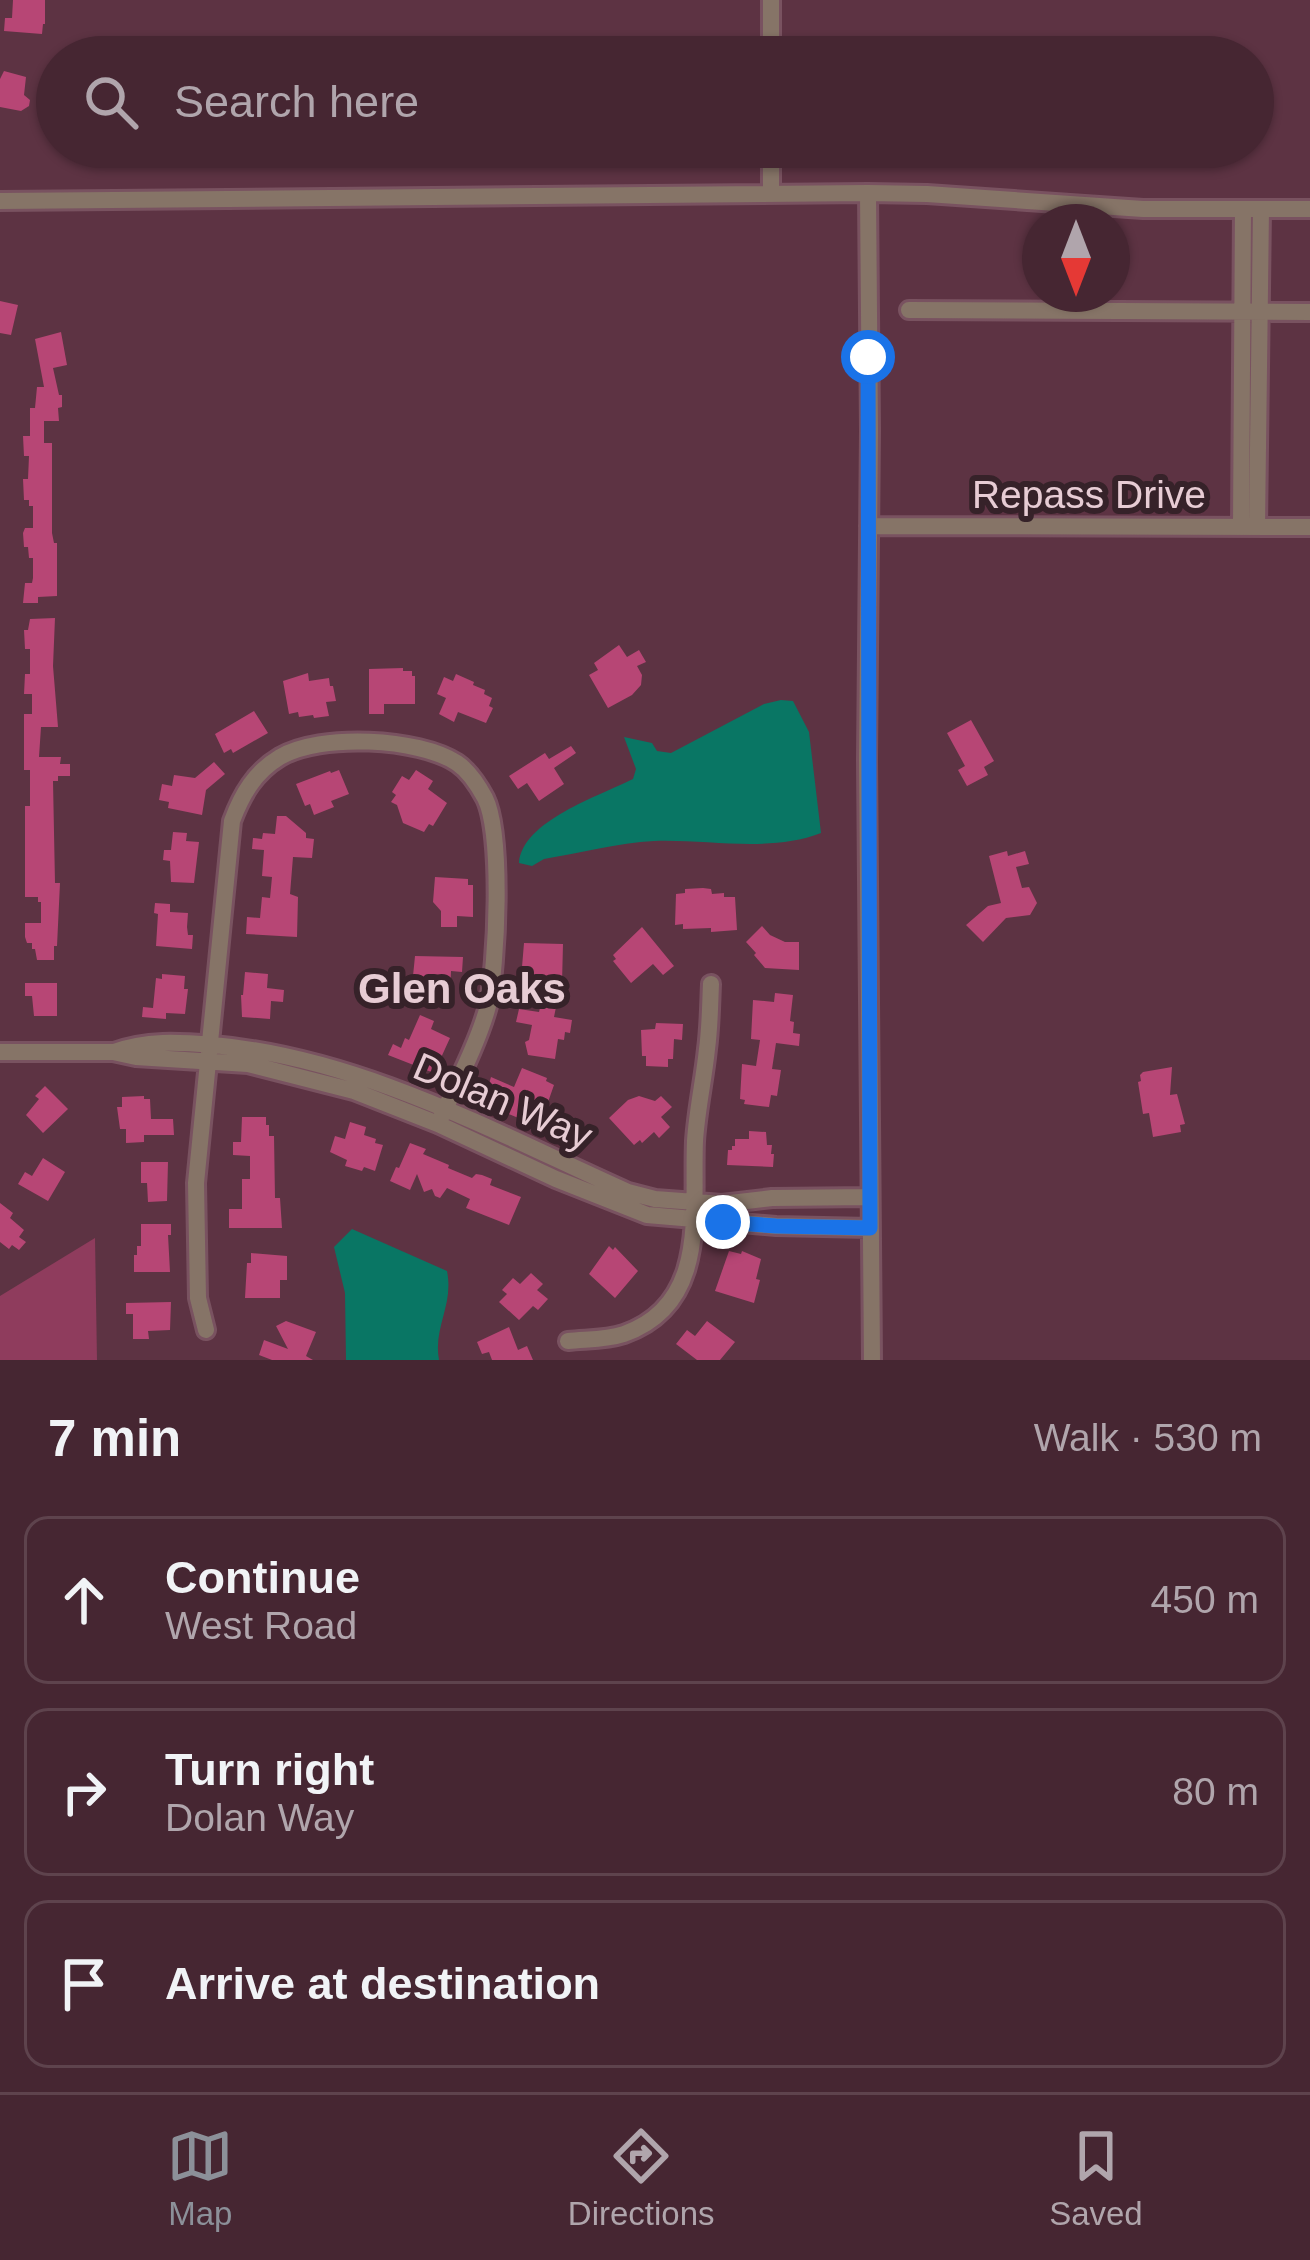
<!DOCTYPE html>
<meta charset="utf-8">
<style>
body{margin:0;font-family:Arial,sans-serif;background:#4d2e3a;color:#f1f3f6}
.compass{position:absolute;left:1022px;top:204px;width:108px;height:108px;border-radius:50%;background:#462632;box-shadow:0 3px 9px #0004;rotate:180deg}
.stop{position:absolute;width:36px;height:36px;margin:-27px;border:9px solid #1a73e8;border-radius:50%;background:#fff}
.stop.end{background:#1a73e8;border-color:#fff;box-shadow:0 3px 12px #0008}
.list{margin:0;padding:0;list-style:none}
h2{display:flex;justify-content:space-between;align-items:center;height:156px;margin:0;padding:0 48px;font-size:51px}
h2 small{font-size:39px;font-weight:400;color:#b0a5ac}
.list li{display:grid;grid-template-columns:78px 1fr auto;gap:36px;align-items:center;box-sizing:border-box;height:168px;margin:0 24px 24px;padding:0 24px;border:3px solid #5e434d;border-radius:24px}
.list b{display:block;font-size:45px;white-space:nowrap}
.list p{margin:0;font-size:39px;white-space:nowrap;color:#b0a5ac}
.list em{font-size:39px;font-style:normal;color:#b0a5ac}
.icon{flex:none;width:66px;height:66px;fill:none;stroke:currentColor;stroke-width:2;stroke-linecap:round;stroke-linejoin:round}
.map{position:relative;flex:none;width:1310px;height:1360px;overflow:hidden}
.search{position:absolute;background:#462632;box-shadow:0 3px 9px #0004;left:36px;right:36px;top:36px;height:132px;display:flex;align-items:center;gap:30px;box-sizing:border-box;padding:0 42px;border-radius:66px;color:#b0a5ac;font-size:45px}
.sheet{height:732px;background:#462632}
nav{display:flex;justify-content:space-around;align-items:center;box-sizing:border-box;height:168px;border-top:3px solid #5e434d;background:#462632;font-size:33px;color:#b0a5ac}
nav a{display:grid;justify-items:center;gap:6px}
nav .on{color:#8c9099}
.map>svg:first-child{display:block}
</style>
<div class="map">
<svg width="1310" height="1360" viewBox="0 0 1310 1360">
<rect width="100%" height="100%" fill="#5d3343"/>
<!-- green -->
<path fill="#8f3c5d" d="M95,1238L97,1360H0V1296Z"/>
<!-- water -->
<path fill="#097664" d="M781,700L793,701L809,732L821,833C769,853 709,839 654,841C618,843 580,853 544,859L532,866L519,863C522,821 599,796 633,779L636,769L624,737L652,743L657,751L671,753L764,704Z
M352,1229L447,1271C454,1305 433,1327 439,1360H346L345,1293L334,1247Z"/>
<!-- building -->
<path fill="#b74675" d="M13,0H45V24H43L42,34L4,31L5,18H12Z
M4,71L26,77L24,95L30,100L29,106L21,111L0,107V79Z
M0,301L18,305L11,335L0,333Z
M61,332L67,365L53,368L59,395H62V407L58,408L59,421H44V443H52V533L54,543H57V596L38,597V603H23L25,583H32L33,578V558H29L28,547H24L23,533L25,528H33V506H29V500H24L23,479H28L29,456H24L23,436H30V408H35L37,387H44L35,339Z
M55,618L53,666L58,727H41L39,757H61L60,764H70V776H58V781H53L55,883H60L57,946H54V960H37L35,949H32V943H27L25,937V923H41V902H38V897H25V806H30V770H24V714H32V694H24L25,674H30V649H25L24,630H28L30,619Z
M619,645L627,657L639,650L646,662L637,666L642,675L641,685L632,695L608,708L589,675L598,670L594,663Z
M403,668V671H412V676H415V704H384V714H369V669Z
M308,673L309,681L329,678L330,686H333L336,701L326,702L329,716L314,718L313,715L299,717L298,712L289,714L283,681Z
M456,674L474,682L473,685L485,690L484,694L492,698L489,706L493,708L486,723L458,712L454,722L439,714L446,698L437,694L444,677L453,681Z
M254,711L268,733L233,753L231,749L224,753L215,734Z
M971,720L994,761L984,767L988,775L967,786L958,770L965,766L947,733Z
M571,746L576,753L554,768L564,784L539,801L527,783L518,789L509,776L545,753L549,759Z
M214,762L225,774L206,790L202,815L168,808L169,802L159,800L162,784L172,786L174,775L195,778Z
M339,770L349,794L331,801L334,807L314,815L310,804L305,806L296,784L330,771L331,773Z
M416,770L433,781L428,789L447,803L433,826L429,824L424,832L403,823L397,805L391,802L396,795L392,792L402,776L409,780Z
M277,816H286L306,833V838L314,839L312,858L293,857L290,894L298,897L297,937L246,934L247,917L260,918L262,897L270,898L272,877L262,876L264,850L252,849L253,838L262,839L263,833L275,834Z
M173,832L187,833L186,841L199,842L194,883L171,882L170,861L163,860L164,850H171Z
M1007,851L1008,856L1025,851L1029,864L1016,867L1022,888L1029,887L1037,903L1030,915L1006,918L983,942L966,925L988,906L1001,903L989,856Z
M435,877L468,879V885H473V917L457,916V927H441V911L433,902Z
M703,888L711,889L712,894L724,893V897H735L737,930L711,932V928L683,929V924L675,925L676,894L685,893V889Z
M155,903L170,904V912L188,913L187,927L188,935H193L192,949L156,946L158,914L154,913Z
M762,926L770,935L785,942H799V970L765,968L754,955L756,953L746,942Z
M642,927L674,966L663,975L653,964L631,983L613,961L616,959L613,955Z
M524,943L563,944L562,983L521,979Z
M415,956L463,957L462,972L451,971L450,994H440V999L414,995L412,986Z
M245,972L268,974L267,988L284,990L283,1002L271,1001L270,1019L242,1017L241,995H243Z
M162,974L185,976L184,989H188L185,1014L166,1013V1019L142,1017L143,1007L153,1008L156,978L162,979Z
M25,983H57V1016H34L32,996H25Z
M775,993L793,995L790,1021L794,1022L793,1033L800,1034L799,1046L776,1043L772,1069L781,1070L777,1096L771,1095L769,1107L744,1104L745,1100L740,1099L742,1064L756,1066L760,1040L751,1039L753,1000L774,1002Z
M541,1004L556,1007L554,1017L572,1020L570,1033L565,1032L564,1040L558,1039L555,1059L528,1055L525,1042L529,1040L532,1025L516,1022L519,1009L539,1012Z
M420,1015L434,1021L431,1029L450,1038L434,1073L388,1055L393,1044L401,1048L405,1038L409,1040Z
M656,1023L683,1024L682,1040L674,1039L673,1059H668V1067L646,1066V1056H642L641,1030L655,1029Z
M1172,1067L1170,1095L1177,1094L1185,1124L1180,1125L1181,1132L1153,1137L1149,1113L1143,1114L1138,1082L1141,1081L1140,1075L1143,1072Z
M522,1068L547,1078L546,1081L554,1085L541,1122L523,1115L521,1119L506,1113L508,1108L490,1100L491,1097L486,1094L491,1077L514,1087Z
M45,1086L68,1109L43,1133L26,1115L39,1099L35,1096Z
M144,1096V1099H150L151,1119H173L174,1135H144V1142L126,1143V1129H120L117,1107H122V1097Z
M639,1096L655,1101L661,1096L672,1107L661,1117L670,1127L659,1138L654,1132L642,1143L640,1140L634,1145L609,1118L628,1100Z
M242,1117H266V1125H269V1136H274L275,1198H280L282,1228H229V1209H242V1179H250V1156L233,1155V1142H241Z
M350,1122L366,1127L364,1135L376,1139L375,1143L383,1145L375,1171L364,1167L362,1171L345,1166L347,1160L330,1152L335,1136L345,1139Z
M749,1131L766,1132L767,1145H772L771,1154H774L773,1167L727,1165L728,1150H732V1146H735V1139H749Z
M410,1143L426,1149L423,1154L449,1165L448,1168L472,1178L476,1174L482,1175L492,1179L490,1185L521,1197L509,1225L466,1208L470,1199L447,1188L440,1198L435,1196L432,1189L424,1192L417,1174L410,1190L390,1181L396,1167L399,1168Z
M43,1158L65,1172L48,1201L18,1184L25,1172L32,1176Z
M141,1162H168L167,1201L148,1202L147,1183H141Z
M0,1203L13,1213L10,1218L24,1230L19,1237L26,1242L19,1250L12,1245L9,1249L0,1242Z
M141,1224H171V1235H168L170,1272H134V1255H137V1246H141Z
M609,1246L613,1250L615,1247L638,1271L615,1298L589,1274Z
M729,1251L741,1254L742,1251L761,1259L756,1279L760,1280L754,1303L715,1291Z
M251,1253L287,1256V1280H280V1298H245L247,1263H251Z
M531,1273L543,1284L537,1290L548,1299L538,1310L533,1306L519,1320L499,1302L507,1294L502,1290L513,1278L520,1284Z
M171,1302L170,1330L148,1331L149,1339H133V1314H126V1303Z
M286,1321L316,1332L306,1356L313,1360H272L259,1355L264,1340L288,1349L276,1326Z
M707,1321L735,1342L720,1360H697L676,1344L687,1330L695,1336Z
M509,1327L518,1350L527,1346L533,1360H492L489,1352L482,1354L477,1342Z"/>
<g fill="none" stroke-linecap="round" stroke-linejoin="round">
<defs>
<path id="minor" d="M771,0V57
M771,147V193
M868,193L870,431L867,760L872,1360
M0,201L868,193L927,194L1143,209H1310
M909,310L1310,312
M869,526L1310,527
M1241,527L1243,210
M1257,527L1261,209
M0,1052H113L136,1057L248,1064L354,1091L438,1124L556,1179L647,1215L776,1226L870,1228
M114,1052C146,1040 179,1042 213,1045C361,1058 494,1132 628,1192L655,1199L722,1204L772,1198L870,1197
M206,1330L198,1298L196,1183L232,821C242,794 255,772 280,757C320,733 419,738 457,763C469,771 478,785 485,798C503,834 497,966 488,1006C479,1041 453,1091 438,1124
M568,1341C587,1339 606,1340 624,1334C709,1304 692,1212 695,1141C697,1110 704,1079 707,1049C710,1027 710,1005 711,984"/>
</defs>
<!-- minor casing -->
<use href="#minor" stroke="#795260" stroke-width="22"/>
<!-- minor -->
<use href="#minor" stroke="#867467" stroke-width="16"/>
</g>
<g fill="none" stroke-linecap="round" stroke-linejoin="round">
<!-- route -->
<path stroke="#1a73e8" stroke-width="15" d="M723,1222L776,1226L870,1228L868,357"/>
</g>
<g text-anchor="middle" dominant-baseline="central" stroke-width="12" stroke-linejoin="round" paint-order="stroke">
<!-- street labels -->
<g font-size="39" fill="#e7ccd4" stroke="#362229">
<text x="1089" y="494">Repass Drive</text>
<text transform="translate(503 1101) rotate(23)">Dolan Way</text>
</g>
<!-- neighbourhood labels -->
<g font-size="42" font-weight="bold" fill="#e7ccd4" stroke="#362229">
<text x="462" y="988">Glen Oaks</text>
</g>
</g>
</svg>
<svg class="compass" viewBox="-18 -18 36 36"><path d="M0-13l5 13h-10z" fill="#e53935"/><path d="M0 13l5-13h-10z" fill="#b0a5ac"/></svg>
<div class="stop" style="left:868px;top:357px"></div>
<div class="stop end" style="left:723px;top:1222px"></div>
<div class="search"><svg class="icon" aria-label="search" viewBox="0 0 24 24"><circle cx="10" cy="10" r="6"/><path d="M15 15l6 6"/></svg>Search here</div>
</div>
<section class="sheet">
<h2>7 min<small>Walk · 530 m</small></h2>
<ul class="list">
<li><svg class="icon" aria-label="ahead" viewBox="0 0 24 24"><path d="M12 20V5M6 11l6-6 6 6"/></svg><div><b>Continue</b><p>West Road</p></div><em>450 m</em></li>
<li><svg class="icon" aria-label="right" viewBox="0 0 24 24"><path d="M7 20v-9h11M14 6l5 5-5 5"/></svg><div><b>Turn right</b><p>Dolan Way</p></div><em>80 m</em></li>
<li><svg class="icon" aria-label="arrive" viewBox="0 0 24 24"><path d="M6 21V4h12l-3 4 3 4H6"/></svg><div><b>Arrive at destination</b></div></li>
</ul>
</section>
<nav>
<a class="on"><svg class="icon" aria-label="map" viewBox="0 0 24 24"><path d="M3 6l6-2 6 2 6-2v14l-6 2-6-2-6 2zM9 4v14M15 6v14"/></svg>Map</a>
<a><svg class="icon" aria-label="directions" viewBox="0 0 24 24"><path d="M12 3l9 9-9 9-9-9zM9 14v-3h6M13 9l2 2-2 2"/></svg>Directions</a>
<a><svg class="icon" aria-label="saved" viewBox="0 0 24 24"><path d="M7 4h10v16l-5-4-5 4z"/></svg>Saved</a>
</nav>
